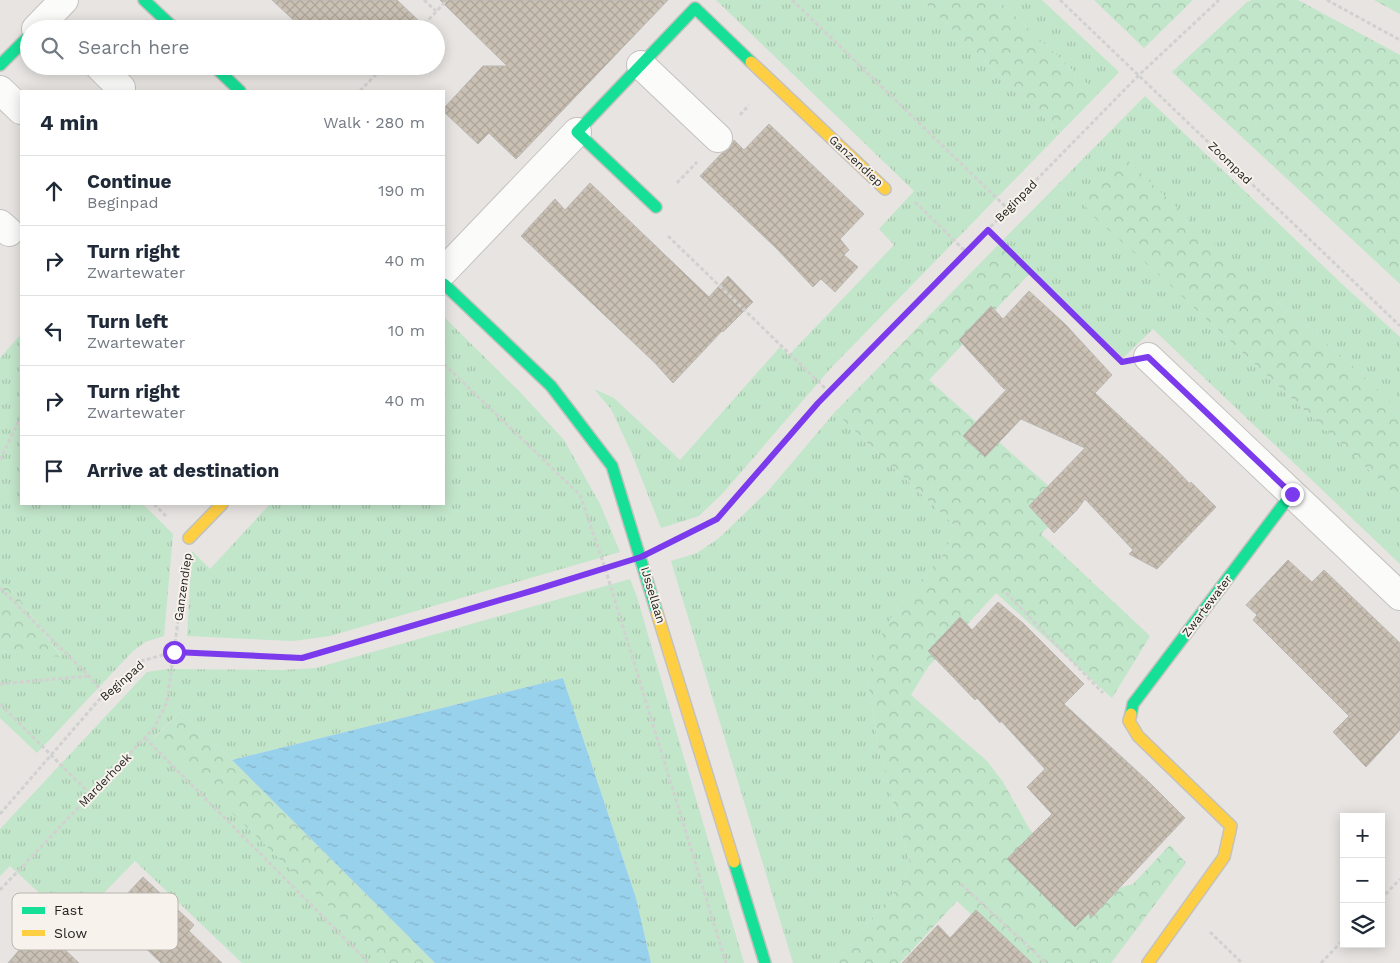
<!DOCTYPE html>
<meta charset="utf-8">
<style>
body{margin:0;font-family:"Work Sans",sans-serif;background:#f2f2f3;color:#1f2937}
.controls{position:absolute;right:15px;bottom:15px;display:grid;overflow:hidden;border-radius:0px;box-shadow:0 2px 12px #0003}
.controls button{width:45px;height:45px;display:grid;place-items:center;padding:0;border:0;border-bottom:1px solid #e0e1e3;background:#fff;color:#1f2937;font:25px sans-serif}
.stop{position:absolute;width:15px;height:15px;margin:-11px;border:4px solid #7c3aed;border-radius:50%;background:#fff}
.stop.end{background:#7c3aed;border-color:#fff;box-shadow:0 1px 5px #0008}
.list{margin:0;padding:0;list-style:none}
h2{display:flex;justify-content:space-between;align-items:center;height:65px;margin:0;padding:0 20px;font-size:21px}
h2 small{font-size:16px;font-weight:400;color:#747a83}
.list li{display:grid;grid-template-columns:32px 1fr auto;gap:15px;align-items:center;box-sizing:border-box;height:70px;padding:0 20px;border-top:1px solid #e0e1e3}
.list b{display:block;font-size:19px;white-space:nowrap}
.list p{margin:0;font-size:16px;white-space:nowrap;color:#747a83}
.list em{font-size:16px;font-style:normal;color:#747a83}
.icon{flex:none;width:28px;height:28px;fill:none;stroke:currentColor;stroke-width:2;stroke-linecap:round;stroke-linejoin:round}
.map{position:relative;flex:none;width:1400px;height:963px;overflow:hidden}
.search{position:absolute;background:#fff;box-shadow:0 2px 12px #0003;left:20px;top:20px;width:425px;height:55px;display:flex;align-items:center;gap:12px;box-sizing:border-box;padding:0 18px;border-radius:28px;color:#747a83;font-size:19px}
.panel{position:absolute;background:#fff;box-shadow:0 2px 12px #0003;left:20px;top:90px;width:425px;height:415px;border-radius:0px}
.map>svg:first-child{display:block}
</style>
<div class="map">
<svg width="1400" height="963" viewBox="0 0 1400 963">
<defs>
<pattern id="grass-tufts" width="24" height="20" patternUnits="userSpaceOnUse" patternTransform="scale(1.25)"><rect width="24" height="20" fill="#c2e6ca"/><path d="M3 7l-1-3M5 7V3M7 7l1-3M15 17l-1-3M17 17v-4M19 17l1-3" fill="none" stroke="#a7c5ad"/></pattern>
<pattern id="forest-crowns" width="20" height="18" patternUnits="userSpaceOnUse" patternTransform="scale(1.25)"><rect width="20" height="18" fill="#c2e6ca"/><path d="M2 6a3 3 0 1 1 6 0M12 15a3 3 0 1 1 6 0" fill="none" stroke="#a7c5ad"/></pattern>
<pattern id="water-ripples" width="26" height="14" patternUnits="userSpaceOnUse" patternTransform="scale(1.25)"><rect width="26" height="14" fill="#98d1eb"/><path d="M2 4q2-2 4 0t4 0M15 11q2-2 4 0t4 0" fill="none" stroke="#83b3c9"/></pattern>
<pattern id="building-cross-hatch" width="8" height="8" patternUnits="userSpaceOnUse" patternTransform="scale(1.25)"><rect width="8" height="8" fill="#cac0b3"/><path d="M0 0l8 8M0 8l8-8" fill="none" stroke="#ada59a"/></pattern>
</defs>
<rect width="100%" height="100%" fill="#e7e4e1"/>
<!-- grass -->
<path fill="url(#grass-tufts)" d="M716,0H922L1060,133L830,369L723,493L699,516L661,528L632,454L611,409L594,389L614,398L680,460L780,347L789,355L894,245L879,229L914,191Z
M998,0H1042L1119,72L1098,94Z
M1145,96L1342,284L1400,337V410L1345,359L1266,292L1095,217L1160,276L1400,499V564L1153,329L1123,358L1001,242Z
M444,317L521,393L564,440L600,504L620,552L330,636L293,641L187,636L192,551L210,569L270,504H444Z
M21,334V504H143L173,534L164,636L145,642L133,651L37,753L0,718V651L61,656L19,598L0,581V358Z
M835,412L957,528L942,556L894,612L868,682L879,750L910,863L905,879L834,963H793L671,561L697,553L719,538L768,491Z
M630,579L637,597L744,963H651L636,898L563,678L232,760L180,712L154,737L388,963H242L135,861L95,902L92,900L72,923L10,866L0,876V829L147,672L167,669L283,670L316,668Z"/>
<!-- forest -->
<path fill="url(#forest-crowns)" d="M922,0H998L1098,94L1060,133Z
M1094,0H1193L1144,48Z
M1252,0H1298L1400,55V284L1172,72L1247,2Z
M1374,0H1400V14Z
M1127,160L1266,292L1345,359L1400,410V499L1160,276L1095,218L1085,206L1092,186Z
M1001,242L1032,271L929,380L1070,505L1041,534L1150,636L1112,698L996,593L928,667L911,695L987,761L1003,782L1030,830L1098,894L1133,884L1170,845L1186,863L1111,963H1023L957,901L900,963H834L905,879L910,863L879,750L868,682L876,646L894,612L942,556L957,528L835,412Z
M0,581L19,598L61,657L0,651Z
M180,712L232,760L435,963H388L154,738Z"/>
<!-- water -->
<path fill="url(#water-ripples)" d="M563,678L636,898L651,963H435L232,760Z"/>
<!-- building -->
<path fill="url(#building-cross-hatch)" stroke="#bab8b6" d="M272,0H397L419,21L412,29H303Z
M440,0H668L516,159L489,133L478,144L444,112V108L483,66H507Z
M769,124L864,214L840,239L849,250L844,255L858,267L835,292L821,279L813,287L776,248L700,176L722,153L729,149L734,140L744,150Z
M590,183L709,297L728,276L753,302L723,332L722,331L673,383L655,363L521,236L555,199L565,210Z
M1029,291L1066,325L1112,375L1095,393L1167,460L1190,484L1191,482L1216,507L1157,569L1129,554L1133,550L1085,499L1077,510L1054,533L1029,506L1085,448L1021,419L985,457L963,436L1008,388L1004,389L959,340L991,306L1003,319Z
M1288,560L1312,582L1324,570L1400,643V730L1366,767L1333,732L1349,716L1253,620L1257,615L1246,605Z
M998,602L1024,624L1084,684L1064,704L1149,782L1185,818L1091,918L1089,913L1075,927L1007,859L1052,814L1027,787L1045,769L1001,721L1000,723L977,698L975,700L928,651L960,617L972,630Z
M143,877L194,925L189,931L222,963H161L109,913Z
M976,910L1032,963H902L938,925L950,938Z
M41,927L79,963H8L21,948L20,947Z"/>
<g fill="none" stroke-linecap="round" stroke-linejoin="round">
<defs>
<path id="street" d="M36,29L64,0
M641,65L718,138
M99,66L121,88
M0,90L21,110
M0,224L9,232
M444,271L577,132
M1148,357L1400,596"/>
<path id="fast" d="M144,0L175,29
M0,65L29,36
M214,66L240,91
M656,207L577,132L695,8L751,62
M444,284L551,386L612,466L657,613
M1131,714L1133,704L1292,493
M734,862L765,963"/>
<path id="slow" d="M751,62L885,189
M189,538L222,504
M657,613L734,862
M1131,714L1129,721L1138,736L1231,826L1224,857L1148,963"/>
</defs>
<!-- street casing -->
<use href="#street" stroke="#c4c1bf" stroke-width="30"/>
<!-- fast casing -->
<use href="#fast" stroke="#c4c1bf" stroke-width="14"/>
<!-- slow casing -->
<use href="#slow" stroke="#c4c1bf" stroke-width="14"/>
<!-- path -->
<path stroke="#d2d1d1" stroke-width="3" stroke-dasharray="4 2.5" stroke-linecap="butt" d="M424,0L436,11
M792,0L1008,209
M1060,0L1400,326
M1327,0L1400,40
M420,29L447,0
M360,91L384,66
M740,115L749,105
M677,183L697,162
M915,202L966,252
M987,230L1115,356
M668,236L829,392
M444,364L580,495L605,568L726,963
M0,460L21,416
M154,504L166,516
M668,543L717,519L818,403L1139,75L1219,0
M0,588L89,676L104,694
M1006,593L1103,693
M0,684L89,676
M0,704L91,795
M145,738L369,963
M0,814L104,694L141,661L174,652L302,658L609,567
M961,884L1046,963
M0,890L154,728L167,702L185,569
M1381,899L1400,879
M1210,932L1242,963
M1321,963L1344,939"/>
<!-- street -->
<use href="#street" stroke="#fbfbfa" stroke-width="28"/>
<!-- fast -->
<use href="#fast" stroke="#16e098" stroke-width="11"/>
<!-- slow -->
<use href="#slow" stroke="#ffcf43" stroke-width="11"/>
</g>
<g fill="none" stroke-linecap="round" stroke-linejoin="round">
<!-- route -->
<path stroke="#7c3aed" stroke-width="6" d="M174,652L302,658L538,589L641,557L717,519L818,403L988,230L1122,362L1148,357L1292,494"/>
</g>
<g text-anchor="middle" dominant-baseline="central" stroke-width="4" stroke-linejoin="round" paint-order="stroke">
<!-- street labels -->
<g font-size="12" fill="#252422" stroke="#f7f2ec">
<text transform="translate(856 161) rotate(43)">Ganzendiep</text>
<text transform="translate(1230 163) rotate(44)">Zoompad</text>
<text transform="translate(1016 201) rotate(-45)">Beginpad</text>
<text transform="translate(183 587) rotate(-82)">Ganzendiep</text>
<text transform="translate(653 595) rotate(73)">IJssellaan</text>
<text transform="translate(1207 606) rotate(-53)">Zwartewater</text>
<text transform="translate(122 681) rotate(-41)">Beginpad</text>
<text transform="translate(105 780) rotate(-46)">Marderhoek</text>
</g>
</g>
<!-- legend -->
<rect x="12" y="893" width="166" height="57" rx="8" fill="#f7f2ec" stroke="#b8b4af" stroke-width="1"/>
<rect x="22" y="907" width="23" height="7" fill="#16e098"/>
<rect x="22" y="930" width="23" height="6" fill="#ffcf43"/>
<g font-size="14" fill="#252422">
<text x="54" y="915">Fast</text>
<text x="54" y="938">Slow</text>
</g>
</svg>
<div class="controls">
<button>+</button>
<button>−</button>
<button><svg class="icon" aria-label="layers" viewBox="0 0 24 24"><path d="M12 4l9 5-9 5-9-5zM3 14l9 5 9-5"/></svg></button>
</div>
<div class="stop" style="left:174px;top:652px"></div>
<div class="stop end" style="left:1292px;top:494px"></div>
<div class="search"><svg class="icon" aria-label="search" viewBox="0 0 24 24"><circle cx="10" cy="10" r="6"/><path d="M15 15l6 6"/></svg>Search here</div>
<section class="panel">
<h2>4 min<small>Walk · 280 m</small></h2>
<ul class="list">
<li><svg class="icon" aria-label="ahead" viewBox="0 0 24 24"><path d="M12 20V5M6 11l6-6 6 6"/></svg><div><b>Continue</b><p>Beginpad</p></div><em>190 m</em></li>
<li><svg class="icon" aria-label="right" viewBox="0 0 24 24"><path d="M7 20v-9h11M14 6l5 5-5 5"/></svg><div><b>Turn right</b><p>Zwartewater</p></div><em>40 m</em></li>
<li><svg class="icon" aria-label="left" viewBox="0 0 24 24"><path d="M17 20v-9H6M10 6l-5 5 5 5"/></svg><div><b>Turn left</b><p>Zwartewater</p></div><em>10 m</em></li>
<li><svg class="icon" aria-label="right" viewBox="0 0 24 24"><path d="M7 20v-9h11M14 6l5 5-5 5"/></svg><div><b>Turn right</b><p>Zwartewater</p></div><em>40 m</em></li>
<li><svg class="icon" aria-label="arrive" viewBox="0 0 24 24"><path d="M6 21V4h12l-3 4 3 4H6"/></svg><div><b>Arrive at destination</b></div></li>
</ul>
</section>
</div>
